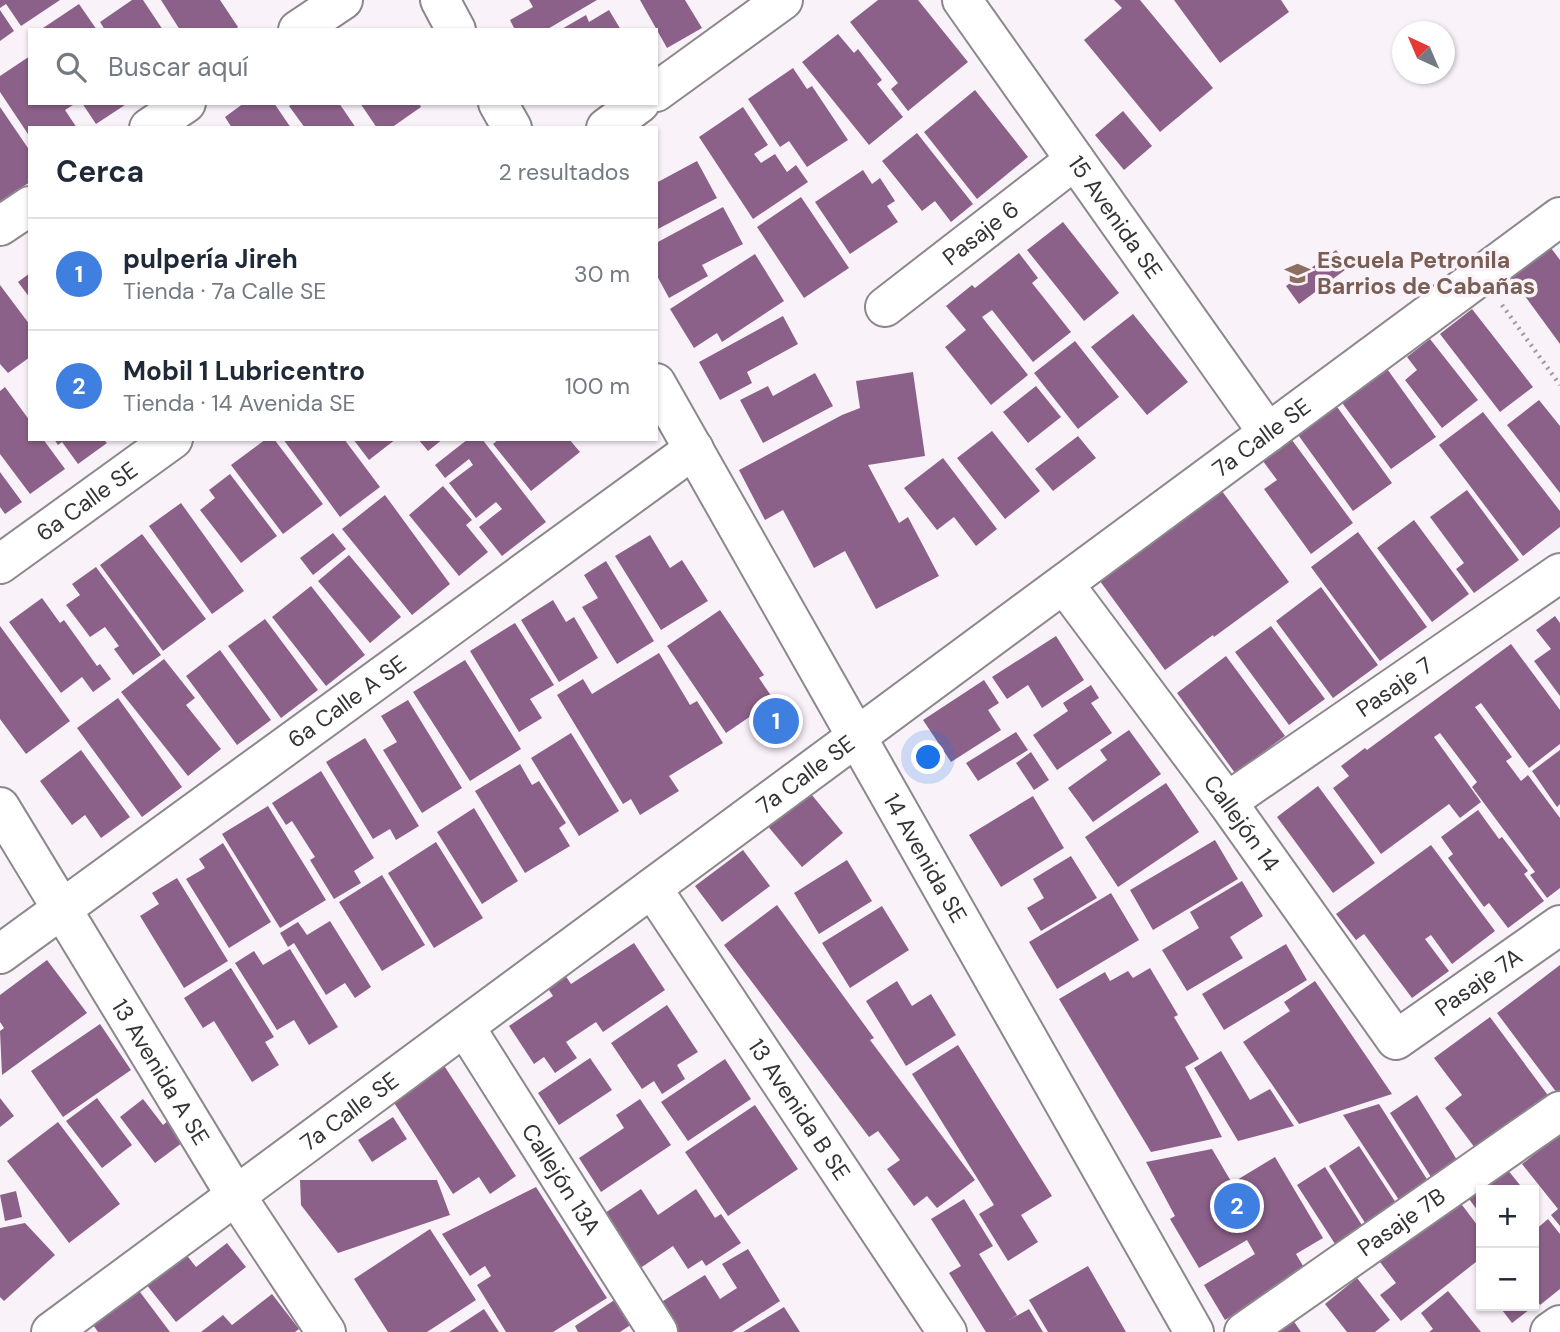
<!DOCTYPE html>
<html lang="es">
<meta charset="utf-8">
<style>
body{margin:0;font-family:"DM Sans",sans-serif;background:#f2f2f3;color:#1f2937}
.controls{position:absolute;right:21px;bottom:21px;display:grid;overflow:hidden;border-radius:0px;box-shadow:0 2px 5px #0004}
.controls button{width:63px;height:63px;display:grid;place-items:center;padding:0;border:0;border-bottom:2px solid #e0e1e3;background:#fff;color:#1f2937;font:35px sans-serif}
.compass{position:absolute;left:1392px;top:21px;width:63px;height:63px;border-radius:50%;background:#fff;box-shadow:0 2px 5px #0004;rotate:316deg}
.you{position:absolute;left:929px;top:758px;width:24px;height:24px;margin:-18px;border:5px solid #fff;border-radius:50%;background:#1a73e8;box-shadow:0 0 0 10px #1a73e833}
.badge{display:grid;place-items:center;width:46px;height:46px;border-radius:50%;background:#5d6a12;color:#fff;font-size:23px;font-weight:700}
.pin{position:absolute;translate:-50% -50%;border:4px solid #fff;box-shadow:0 2px 7px #0006}
.list{margin:0;padding:0;list-style:none}
h2{display:flex;justify-content:space-between;align-items:center;height:91px;margin:0;padding:0 28px;font-size:30px}
h2 small{font-size:23px;font-weight:400;color:#747a83}
.list li{display:grid;grid-template-columns:46px 1fr auto;gap:21px;align-items:center;box-sizing:border-box;height:112px;padding:0 28px;border-top:2px solid #e0e1e3}
.list b{display:block;font-size:26px;white-space:nowrap}
.list p{margin:0;font-size:23px;white-space:nowrap;color:#747a83}
.list em{font-size:23px;font-style:normal;color:#747a83}
.icon{flex:none;width:38px;height:38px;fill:none;stroke:currentColor;stroke-width:2;stroke-linecap:round;stroke-linejoin:round}
.map{position:relative;flex:none;width:1560px;height:1332px;overflow:hidden}
.search{position:absolute;background:#fff;box-shadow:0 2px 5px #0004;left:28px;top:28px;width:630px;height:77px;display:flex;align-items:center;gap:18px;box-sizing:border-box;padding:0 24px;border-radius:0px;color:#747a83;font-size:26px}
.panel{position:absolute;background:#fff;box-shadow:0 2px 5px #0004;left:28px;top:126px;width:630px;height:315px;border-radius:0px}
.map>svg:first-child{display:block}
</style>
<div class="map">
<svg width="1560" height="1332" viewBox="0 0 1560 1332">
<rect width="100%" height="100%" fill="#faf2f9"/>
<!-- building -->
<path fill="#8c6189" d="M0,0H60L21,26L6,4L0,8Z
M132,0H143L163,30H105L100,22Z
M161,0H220L238,27L235,30H180Z
M529,0H597L546,30H515L510,20L533,7Z
M640,0H685L702,28L667,48Z
M878,0H918L968,62L908,111L891,89L898,83L850,22Z
M1114,0H1140L1213,88L1160,132L1084,40L1122,8Z
M1174,0H1281L1289,12L1220,63Z
M79,4L97,30H40Z
M0,10L14,31L0,41Z
M609,10L621,30H560L586,15L589,22Z
M838,34L854,53L858,49L882,80L877,84L903,117L869,145L802,62Z
M30,56V103H72L73,105L65,110L77,128H30V137L0,92V76Z
M793,68L807,89L812,86L848,140L807,167L789,141L780,147L748,99Z
M975,90L1028,157L977,199L924,132Z
M82,103H128L96,124Z
M244,103H274L291,128H232L225,117Z
M293,103H339L356,128H305L289,106Z
M360,103H419L421,107L391,128H377Z
M0,107L30,151V182L0,202Z
M743,107L768,145L754,154L761,163L775,154L787,172L796,165L808,182L753,219L699,137Z
M1123,111L1152,146L1124,170L1095,135Z
M917,133L973,204L951,222L935,201L922,211L882,161Z
M697,161L717,198L656,230V183Z
M863,170L872,184L880,178L895,201L887,206L898,222L850,254L815,202Z
M801,197L849,268L804,298L757,227Z
M723,207L743,244L702,265L708,276L669,298L656,274V243Z
M1063,222L1119,293L1084,321L1027,250Z
M1551,248L1560,260V344L1511,277Z
M1336,250L1349,267L1299,304L1286,286Z
M1019,253L1038,278L1032,283L1071,332L1033,362L992,310L982,317L1028,375L991,405L945,347L966,330L946,306L972,285L975,288Z
M755,254L784,301L722,342L717,333L694,348L670,309Z
M30,273V298L18,282Z
M0,285L30,325V357L8,373L0,364Z
M1472,309L1533,387L1500,412L1440,334Z
M1133,314L1188,382L1147,415L1091,347Z
M783,316L798,344L747,372L752,383L720,400L699,362Z
M1430,339L1478,400L1442,428L1405,380L1417,370L1407,357Z
M1075,341L1119,397L1078,429L1034,373Z
M1385,366L1436,437L1391,469L1340,400Z
M913,372L925,456L868,465L899,523L908,517L939,576L876,609L845,551L814,568L783,510L765,520L739,470L842,415L860,408L856,381Z
M815,373L833,406L763,443L740,400L768,386L773,396Z
M1036,386L1061,417L1028,443L1003,412Z
M5,387L30,421V439H43L65,469L30,494L0,454V391Z
M1539,400L1560,426V493L1507,425Z
M1335,404L1392,483L1353,511L1296,432Z
M1483,412L1560,511V527L1523,556L1439,445Z
M992,431L1040,491L1005,519L957,458Z
M1078,436L1096,458L1053,491L1035,469Z
M1289,436L1353,523L1311,554L1264,489L1277,480L1260,457Z
M54,439H103L107,443L78,464L62,442L58,445Z
M266,439H274L323,504L283,534L231,465Z
M283,439H344L380,487L340,517Z
M353,439H396L369,460Z
M418,439H443L428,451Z
M468,439H482L546,522L502,556L479,527L502,509L496,502L476,518L449,483L473,465L469,459L445,478L435,465Z
M499,439H569L580,452L531,491L493,444Z
M943,458L997,529L976,546L954,517L937,530L904,488Z
M0,472L22,502L5,514L0,507Z
M230,474L277,536L241,563L200,510L215,498L209,490Z
M443,486L472,520L466,525L488,552L459,576L409,515Z
M1219,487L1289,582L1214,637L1213,635L1165,670L1097,577Z
M1467,490L1519,560L1474,593L1456,569L1464,563L1430,517Z
M385,495L450,584L412,615L342,529Z
M181,503L244,591L212,614L149,526Z
M1414,520L1469,594L1432,622L1377,548Z
M1358,532L1427,627L1380,661L1311,567Z
M333,533L346,549L313,575L300,558Z
M142,534L206,619L163,651L100,565Z
M650,535L670,568L682,560L708,601L661,630L615,556Z
M349,555L401,617L370,643L318,581Z
M606,561L654,641L617,664L582,607L598,598L584,575Z
M96,567L161,655L133,675L114,649L119,646L105,627L90,637L66,605L80,595L72,584Z
M311,586L365,655L326,686L272,617Z
M1321,587L1378,665L1333,698L1276,621Z
M42,598L60,623L64,620L97,666L100,664L111,679L93,692L82,677L61,693L9,622Z
M553,600L566,622L574,617L598,658L559,682L521,620Z
M720,610L764,675L759,678L774,700L726,733L667,646Z
M1555,616L1560,623V696L1534,661L1551,649L1536,630Z
M265,619L318,690L281,718L228,646Z
M515,623L554,685L530,699L542,718L519,732L470,651Z
M0,626L70,721L26,754L0,719Z
M1271,626L1325,699L1289,725L1235,652Z
M1056,636L1084,680L1042,708L1028,685L1007,699L992,677Z
M1511,644L1560,710V744L1529,768L1481,703L1475,707L1512,757L1506,761L1521,781L1528,775L1560,818V888L1547,898L1530,875L1535,872L1472,787L1477,782L1440,733L1434,737L1481,802L1460,818L1449,804L1381,854L1333,788L1349,776L1341,766L1365,748L1367,750Z
M220,650L271,720L237,745L186,676Z
M659,653L690,705L697,701L723,743L669,776L679,791L640,815L631,799L623,804L557,695L583,679L592,694Z
M1226,656L1285,736L1235,773L1177,693Z
M164,659L195,698L186,705L221,749L188,776L121,692Z
M465,660L521,749L470,781L413,692Z
M984,680L999,703L988,710L1001,730L951,762L923,720Z
M1091,685L1099,698L1091,703L1112,733L1057,770L1033,735L1068,711L1063,703Z
M118,698L182,787L142,817L77,728Z
M408,700L462,788L422,813L383,750L397,742L381,716Z
M1129,730L1161,774L1093,822L1068,788L1107,760L1100,750Z
M1016,732L1028,750L978,781L966,763Z
M571,733L619,811L579,836L531,758Z
M365,738L419,826L396,840L390,829L373,839L326,762Z
M81,750L130,817L101,838L85,815L72,825L40,781Z
M1560,750V804L1557,807L1532,771Z
M1031,752L1049,780L1034,790L1016,763Z
M520,764L532,785L539,781L566,823L559,828L570,846L525,873L475,791Z
M321,771L374,858L354,871L361,883L334,899L310,860L315,857L292,821L286,825L272,803Z
M1166,783L1199,832L1118,887L1085,837Z
M1318,786L1375,863L1333,893L1277,817Z
M807,789L843,833L802,867L766,824Z
M1033,796L1064,848L1001,887L969,835Z
M268,806L326,900L280,928L222,834Z
M474,808L518,881L482,904L437,832Z
M1478,810L1499,839L1502,837L1528,871L1524,874L1544,901L1508,928L1489,903L1484,907L1448,858L1453,854L1441,837Z
M1215,840L1238,879L1153,930L1130,890Z
M436,842L483,918L434,948L388,873Z
M223,843L271,922L229,948L186,879L205,868L199,859Z
M1431,845L1495,931L1452,964L1431,935L1425,939L1449,971L1412,998L1364,934L1356,940L1336,914Z
M743,850L770,886L722,922L695,886Z
M1071,856L1097,898L1041,931L1027,908L1044,898L1033,879Z
M847,860L872,901L819,934L794,893Z
M382,875L425,945L382,971L339,902Z
M177,878L228,961L184,988L140,916L159,904L152,893Z
M1242,881L1263,916L1230,937L1243,958L1187,991L1162,950L1199,928L1190,912Z
M1111,893L1139,940L1057,989L1029,942Z
M777,905L874,1038L870,1040L975,1180L937,1208L927,1196L914,1206L887,1169L900,1160L878,1131L869,1137L724,945Z
M882,906L909,950L850,988L822,943Z
M330,921L371,987L355,998L345,983L326,995L294,943L288,947L280,933L298,922L307,935Z
M634,943L665,990L603,1032L596,1022L566,1042L577,1058L555,1073L544,1057L534,1064L509,1026L553,996L545,984L563,972L571,984Z
M1286,944L1307,980L1224,1030L1202,994Z
M290,949L338,1027L309,1045L294,1020L277,1030L235,963L254,951L263,965Z
M47,960L87,1013L2,1075L0,1031L4,1028L0,1022V995Z
M1560,965V1097L1497,1013Z
M231,968L274,1037L265,1042L279,1065L252,1082L214,1021L203,1028L184,998Z
M1150,968L1178,1015L1174,1017L1199,1059L1185,1067L1222,1137L1151,1152L1059,999L1105,972L1110,981L1128,971L1133,978Z
M897,981L912,1006L931,994L956,1035L906,1066L866,1001Z
M1315,981L1392,1094L1299,1124L1243,1042L1290,1011L1284,1002Z
M667,1005L698,1052L677,1065L685,1079L662,1094L654,1081L642,1089L611,1043Z
M1490,1017L1550,1098L1478,1152L1445,1108L1462,1095L1434,1058Z
M100,1024L131,1070L63,1117L31,1071Z
M958,1045L1052,1196L1021,1215L1038,1242L1008,1261L979,1214L994,1205L912,1074Z
M1221,1051L1250,1100L1270,1089L1294,1126L1238,1141L1194,1068Z
M590,1058L612,1090L559,1125L538,1093Z
M725,1059L751,1099L688,1141L661,1102Z
M443,1064L516,1176L490,1194L479,1177L453,1194L391,1098Z
M1417,1095L1457,1160L1431,1177L1390,1113Z
M0,1098L14,1116L0,1127Z
M97,1098L132,1145L102,1168L66,1121Z
M143,1099L163,1125L174,1116L190,1137L155,1163L120,1117Z
M640,1099L671,1145L601,1192L579,1158L624,1128L616,1115Z
M1379,1104L1430,1184L1401,1203L1343,1115Z
M755,1105L798,1169L728,1216L685,1152Z
M393,1117L407,1139L372,1162L358,1140Z
M58,1122L120,1204L69,1243L7,1161Z
M1560,1134V1226L1551,1215L1558,1209L1522,1164Z
M1359,1146L1398,1206L1367,1226L1329,1166Z
M1212,1149L1232,1183L1275,1157L1323,1238L1296,1254L1306,1271L1225,1320L1204,1285L1255,1254L1247,1240L1199,1268L1170,1219L1175,1216L1146,1162Z
M1325,1167L1365,1230L1337,1247L1297,1185Z
M1507,1169L1524,1190H1481V1215L1469,1199Z
M300,1180H437L450,1215L338,1253L301,1205Z
M536,1187L607,1298L553,1332H506L477,1285L491,1276L485,1266L470,1276L442,1234Z
M641,1189L658,1215L696,1189L715,1218L721,1214L741,1243L706,1266L702,1260L688,1269L673,1246L636,1271L599,1217Z
M16,1191L22,1217L5,1221L0,1195Z
M964,1199L993,1246L979,1254L1017,1315L1009,1320L1029,1309L1043,1332H986L949,1273L961,1266L931,1219Z
M1459,1201L1481,1230V1258L1401,1321L1380,1295L1396,1283L1380,1262Z
M1548,1219L1560,1234V1289L1540,1305L1538,1302L1534,1306V1231Z
M25,1223L55,1255L4,1301L0,1297V1228Z
M430,1229L476,1300L427,1332H388L354,1279Z
M227,1243L246,1267L176,1322L146,1284L185,1253L196,1267Z
M748,1249L780,1301L732,1332H671L655,1306L705,1275L720,1299L737,1288L722,1264Z
M1088,1266L1126,1332H1048L1029,1300Z
M1357,1278L1390,1320L1375,1332H1347L1325,1304Z
M137,1288L170,1332H98L91,1322Z
M1448,1291L1481,1332H1429L1433,1329L1421,1313Z
M272,1294L299,1329L295,1332H201L223,1315L232,1325Z
M616,1299L632,1324L620,1332H578L575,1326Z
M1499,1306H1534L1512,1323Z
M784,1307L800,1332H743Z
M484,1309L499,1332H449Z
M1291,1317L1301,1332H1267Z"/>
<g fill="none" stroke-linecap="round" stroke-linejoin="round">
<defs>
<g id="minor">
<path d="M440,0L456,30"/>
<path id="s1" d="M962,0L1268,433"/>
<path d="M298,30L343,0"/>
<path d="M656,92L783,0"/>
<path d="M498,103L512,128"/>
<path d="M149,128L186,103"/>
<path d="M606,128L640,103"/>
<path d="M0,226L30,206"/>
<path id="s2" d="M885,307L1075,160"/>
<path id="s3" d="M656,383L1194,1332"/>
<path id="s4" d="M0,564L173,439"/>
<path id="s5" d="M1064,584L1227,802L1396,1040L1560,925"/>
<path id="s6" d="M1227,802L1560,573"/>
<path id="s7" d="M0,807L236,1196L326,1332"/>
<path id="s8" d="M652,888L947,1332"/>
<path id="s9" d="M0,954L694,449"/>
<path id="s10" d="M465,1027L658,1332"/>
<path id="s11" d="M1244,1332L1560,1111"/>
<path d="M1550,1332L1560,1325"/>
</g>
<g id="major">
<path id="s12" d="M51,1332L1560,217"/>
</g>
</defs>
<!-- minor casing -->
<use href="#minor" stroke="#8d878d" stroke-width="42"/>
<!-- major casing -->
<use href="#major" stroke="#8d878d" stroke-width="42"/>
<!-- path -->
<path stroke="#a09b9f" stroke-width="4.5" stroke-dasharray="2 5" stroke-linecap="butt" d="M1502,305L1560,385"/>
<!-- minor -->
<use href="#minor" stroke="#fff" stroke-width="38"/>
<!-- major -->
<use href="#major" stroke="#fff" stroke-width="38"/>
</g>
<!-- icons -->
<defs>
<symbol id="school-bare" viewBox="-9 -9 18 18"><path d="M0-5L7-2L0 1L-7-2ZM-4 1L0 2.5L4 1V4Q0 6-4 4Z" fill="#8d6e63" stroke="#faf2f9" stroke-width="2.5" paint-order="stroke"/></symbol>
</defs>
<g fill-rule="evenodd">
<use href="#school-bare" x="1280" y="256" width="35" height="35"/>
</g>
<g text-anchor="middle" dominant-baseline="central" stroke-width="7" stroke-linejoin="round" paint-order="stroke">
<!-- street labels -->
<g font-size="23" fill="#363335" stroke="#faf2f9">
<text stroke="none"><textPath href="#s1" startOffset="266">15 Avenida SE</textPath></text>
<text stroke="none"><textPath href="#s2" startOffset="121">Pasaje 6</textPath></text>
<text stroke="none"><textPath href="#s12" startOffset="1505">7a Calle SE</textPath></text>
<text stroke="none"><textPath href="#s4" startOffset="107">6a Calle SE</textPath></text>
<text stroke="none"><textPath href="#s6" startOffset="203">Pasaje 7</textPath></text>
<text stroke="none"><textPath href="#s9" startOffset="429">6a Calle A SE</textPath></text>
<text stroke="none"><textPath href="#s12" startOffset="938">7a Calle SE</textPath></text>
<text stroke="none"><textPath href="#s5" startOffset="298">Callejón 14</textPath></text>
<text stroke="none"><textPath href="#s3" startOffset="546">14 Avenida SE</textPath></text>
<text stroke="none"><textPath href="#s5" startOffset="665">Pasaje 7A</textPath></text>
<text stroke="none"><textPath href="#s7" startOffset="310">13 Avenida A SE</textPath></text>
<text stroke="none"><textPath href="#s8" startOffset="266">13 Avenida B SE</textPath></text>
<text stroke="none"><textPath href="#s12" startOffset="371">7a Calle SE</textPath></text>
<text stroke="none"><textPath href="#s10" startOffset="180">Callejón 13A</textPath></text>
<text stroke="none"><textPath href="#s11" startOffset="192">Pasaje 7B</textPath></text>
</g>
<!-- education labels -->
<g font-size="23" font-weight="bold" fill="#785e54" stroke="#faf2f9" text-anchor="start">
<text x="1317" y="260">Escuela Petronila<tspan x="1317" dy="26">Barrios de Cabañas</tspan></text>
</g>
</g>
</svg>
<div class="controls">
<button>+</button>
<button>−</button>
</div>
<svg class="compass" viewBox="-18 -18 36 36"><path d="M0-13l5 13h-10z" fill="#e53935"/><path d="M0 13l5-13h-10z" fill="#747a83"/></svg>
<div class="you"></div>
<div class="pin badge" style="left:776px;top:721px;background:#3f7fe0">1</div>
<div class="pin badge" style="left:1237px;top:1206px;background:#3f7fe0">2</div>
<div class="search"><svg class="icon" aria-label="search" viewBox="0 0 24 24"><circle cx="10" cy="10" r="6"/><path d="M15 15l6 6"/></svg>Buscar aquí</div>
<section class="panel">
<h2>Cerca<small>2 resultados</small></h2>
<ul class="list">
<li><span class="badge" style="background:#3f7fe0">1</span><div><b>pulpería Jireh</b><p>Tienda · 7a Calle SE</p></div><em>30 m</em></li>
<li><span class="badge" style="background:#3f7fe0">2</span><div><b>Mobil 1 Lubricentro</b><p>Tienda · 14 Avenida SE</p></div><em>100 m</em></li>
</ul>
</section>
</div>
